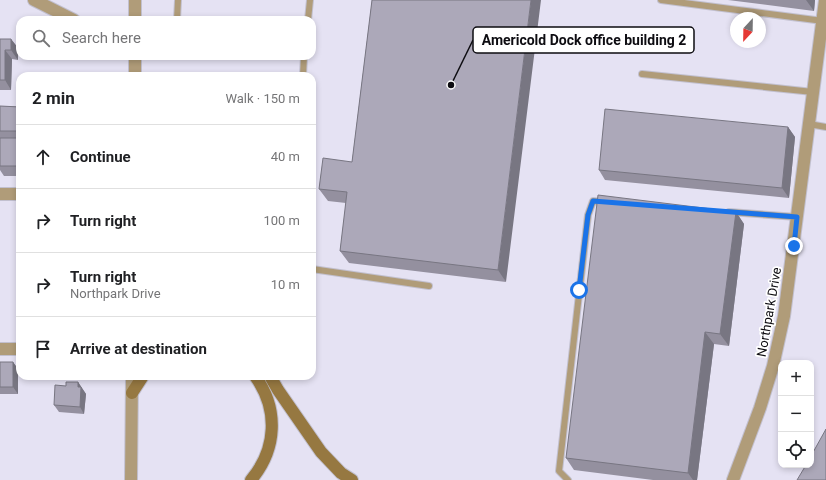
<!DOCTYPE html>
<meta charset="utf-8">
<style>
body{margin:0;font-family:Roboto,sans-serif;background:#f6f6f6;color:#202124}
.controls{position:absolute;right:12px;bottom:12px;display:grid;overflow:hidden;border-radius:8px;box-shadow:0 2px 6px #0003}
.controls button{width:36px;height:36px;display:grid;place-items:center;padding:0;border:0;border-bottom:1px solid #e0e0e0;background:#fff;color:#202124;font:20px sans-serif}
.compass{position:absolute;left:730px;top:12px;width:36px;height:36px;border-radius:50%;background:#fff;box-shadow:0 2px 6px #0003;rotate:202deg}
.stop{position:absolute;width:12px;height:12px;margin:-9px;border:3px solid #1a73e8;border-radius:50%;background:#fff}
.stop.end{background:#1a73e8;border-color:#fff;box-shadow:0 1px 4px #0008}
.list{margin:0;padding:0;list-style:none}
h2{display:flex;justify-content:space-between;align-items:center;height:52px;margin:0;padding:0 16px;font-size:17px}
h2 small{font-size:13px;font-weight:400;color:#757577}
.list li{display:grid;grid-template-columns:26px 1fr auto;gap:12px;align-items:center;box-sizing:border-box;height:64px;padding:0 16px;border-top:1px solid #e0e0e0}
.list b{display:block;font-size:15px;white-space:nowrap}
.list p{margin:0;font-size:13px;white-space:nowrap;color:#757577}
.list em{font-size:13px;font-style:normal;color:#757577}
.icon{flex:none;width:22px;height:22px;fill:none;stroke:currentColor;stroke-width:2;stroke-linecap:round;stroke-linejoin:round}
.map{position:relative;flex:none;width:826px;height:480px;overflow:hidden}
.search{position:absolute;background:#fff;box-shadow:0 2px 6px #0003;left:16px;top:16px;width:300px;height:44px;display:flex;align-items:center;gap:10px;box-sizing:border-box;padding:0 14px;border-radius:12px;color:#757577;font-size:15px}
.panel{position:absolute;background:#fff;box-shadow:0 2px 6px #0003;left:16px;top:72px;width:300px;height:308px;border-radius:12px}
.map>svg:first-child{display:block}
</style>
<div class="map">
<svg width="826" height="480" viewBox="0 0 826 480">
<rect width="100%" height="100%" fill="#e5e2f3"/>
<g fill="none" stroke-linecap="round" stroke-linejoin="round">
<defs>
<path id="lane" d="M661,0L823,21
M177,20L178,0
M308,20L310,0
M642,74L813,92
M303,76L304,56
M809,124L826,127
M729,212L797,217
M312,269L429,286
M568,480L559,471L588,215L593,201L604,202"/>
<path id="street" d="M34,0L74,20
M135,20V0
M135,76V56
M0,194H20
M0,349H20
M131,480L132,376
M733,480L760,408L773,366L784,316L825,0"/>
<path id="secondary" d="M270,376L278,390L321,452L341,473L352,480
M132,393L143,376
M251,480C277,449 279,409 255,376"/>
</defs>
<!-- lane casing -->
<use href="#lane" stroke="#c2c0cf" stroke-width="8"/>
<!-- street casing -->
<use href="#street" stroke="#c2c0cf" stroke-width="14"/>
<!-- secondary casing -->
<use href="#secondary" stroke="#c2c0cf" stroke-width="14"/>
<!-- lane -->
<use href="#lane" stroke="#b09c79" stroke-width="6"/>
<!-- street -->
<use href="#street" stroke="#b09c79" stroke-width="12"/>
<!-- secondary -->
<use href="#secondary" stroke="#967841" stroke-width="12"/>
</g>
<!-- wall -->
<path fill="#94909f" d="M372,0L506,282L349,263L340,251L346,203L328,201L319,189L352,162Z
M728,0H815L814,11Z
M0,39H11L18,48V60L12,59L11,90H0Z
M0,106L20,107V176H4L0,170Z
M788,127L795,137L789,198L605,180L599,170Z
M736,212L744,224L729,346L714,344L697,480H653L574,470L566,458Z
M0,362H13L18,369V394H0Z
M78,382L86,394L84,414L59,412L54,405L66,386Z"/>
<!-- shaded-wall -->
<path fill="#787682" d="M531,0H541L506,282L498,270Z
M806,0H815L814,11Z
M11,39L18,48V60L11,50Z
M5,50L12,59L11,90L5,80Z
M788,127L795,137L789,198L782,188Z
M736,212L744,224L729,346L720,334Z
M705,332L714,344L697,480H693L688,473Z
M13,362L18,369V394L13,387Z
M78,382L86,394L84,414L80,407L78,387Z"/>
<!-- building -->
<path fill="#aca8b9" stroke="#787682" d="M372,0H531L498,270L340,251L347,192L319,189L323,158L352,162Z
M0,39H11V50H5V80H0Z
M0,106L20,107V131H0Z
M605,109L788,127L782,188L599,170Z
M0,138H20V166H0Z
M598,195L736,212L720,334L705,332L688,473L566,458Z
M0,362H13V387H0Z
M66,382H78V387H81L80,407L54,405L55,385L66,386Z
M826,429V480H797L806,465H811V456Z"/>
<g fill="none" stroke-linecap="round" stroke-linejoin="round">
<!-- route -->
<path stroke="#1a73e8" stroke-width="5" d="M579,290L588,215L593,201L797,217L794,246"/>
</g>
<g text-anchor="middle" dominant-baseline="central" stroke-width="3.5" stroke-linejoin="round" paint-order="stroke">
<!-- street labels -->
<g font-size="13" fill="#0d0c11" stroke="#fff">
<text transform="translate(769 312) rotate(-80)">Northpark Drive</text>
</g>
</g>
<!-- callouts -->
<path fill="none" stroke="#0d0c11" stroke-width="1.5" d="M451 85L473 40"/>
<circle fill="#0d0c11" stroke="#fff" stroke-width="1.5" cx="451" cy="85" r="4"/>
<rect fill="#fff" stroke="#0d0c11" stroke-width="1.5" x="473" y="27" width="221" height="26" rx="4"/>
<g font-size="14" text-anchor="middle" font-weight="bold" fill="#0d0c11">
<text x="584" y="45">Americold Dock office building 2</text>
</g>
</svg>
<div class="controls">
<button>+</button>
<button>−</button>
<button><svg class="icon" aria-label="locate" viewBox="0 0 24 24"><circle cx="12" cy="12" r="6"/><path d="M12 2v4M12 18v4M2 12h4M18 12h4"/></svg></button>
</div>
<svg class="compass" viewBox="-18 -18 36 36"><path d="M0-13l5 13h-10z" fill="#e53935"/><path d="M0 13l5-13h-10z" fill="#757577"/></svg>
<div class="stop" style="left:579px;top:290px"></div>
<div class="stop end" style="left:794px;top:246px"></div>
<div class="search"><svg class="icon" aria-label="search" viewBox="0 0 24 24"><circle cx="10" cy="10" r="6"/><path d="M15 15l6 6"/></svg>Search here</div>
<section class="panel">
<h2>2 min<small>Walk · 150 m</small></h2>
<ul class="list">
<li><svg class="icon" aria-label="ahead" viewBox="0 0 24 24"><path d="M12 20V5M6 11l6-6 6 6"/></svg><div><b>Continue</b></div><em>40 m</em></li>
<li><svg class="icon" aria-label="right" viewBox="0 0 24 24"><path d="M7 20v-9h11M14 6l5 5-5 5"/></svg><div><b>Turn right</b></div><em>100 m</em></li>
<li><svg class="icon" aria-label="right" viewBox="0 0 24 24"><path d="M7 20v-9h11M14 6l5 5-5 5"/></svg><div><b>Turn right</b><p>Northpark Drive</p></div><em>10 m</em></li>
<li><svg class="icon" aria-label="arrive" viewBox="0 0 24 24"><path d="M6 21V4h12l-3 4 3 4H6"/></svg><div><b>Arrive at destination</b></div></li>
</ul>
</section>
</div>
